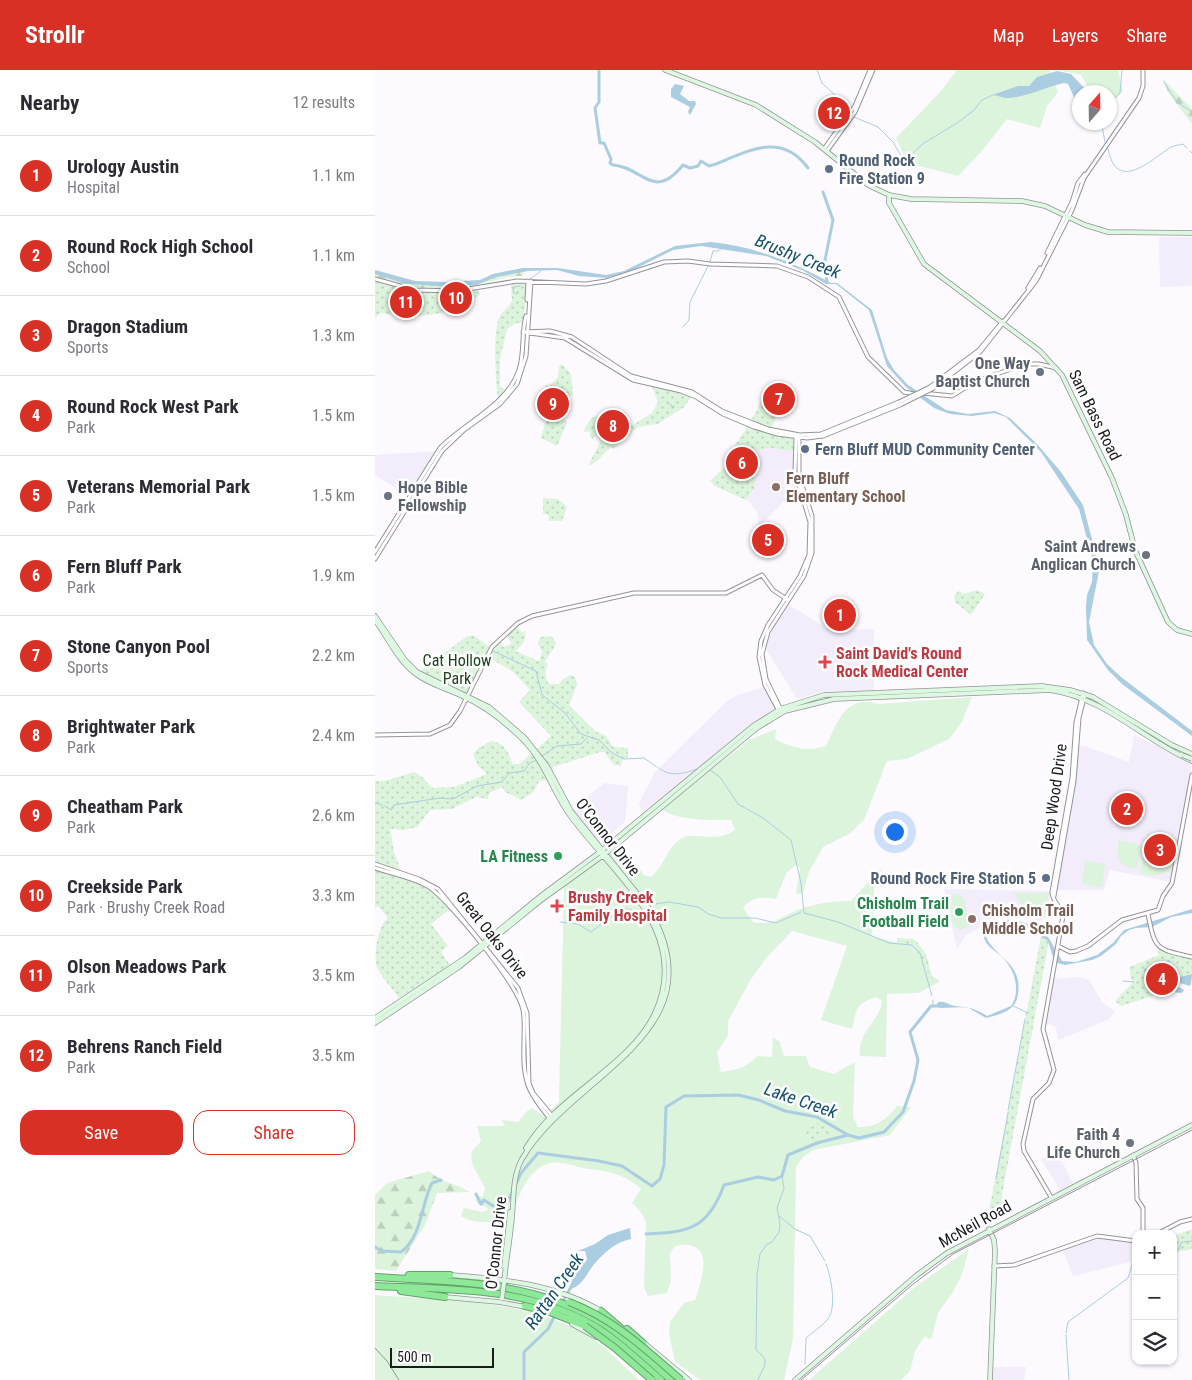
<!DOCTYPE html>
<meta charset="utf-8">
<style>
body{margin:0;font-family:"Roboto Condensed",sans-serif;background:#f2f2f3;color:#2b2b33}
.controls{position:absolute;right:15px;bottom:15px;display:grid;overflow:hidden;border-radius:10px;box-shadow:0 1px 4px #0004}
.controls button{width:45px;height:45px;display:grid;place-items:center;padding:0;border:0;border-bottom:1px solid #e1e1e2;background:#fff;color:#2b2b33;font:25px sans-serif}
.compass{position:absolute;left:697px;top:15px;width:45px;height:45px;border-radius:50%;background:#fff;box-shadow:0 1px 4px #0004;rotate:20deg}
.scale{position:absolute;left:15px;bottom:12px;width:104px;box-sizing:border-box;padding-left:5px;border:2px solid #1b1a1d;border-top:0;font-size:14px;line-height:18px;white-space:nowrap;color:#1b1a1d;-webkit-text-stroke:4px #fff;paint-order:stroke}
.you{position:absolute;left:519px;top:761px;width:18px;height:18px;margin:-12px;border:4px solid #fff;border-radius:50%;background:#1a73e8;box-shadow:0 0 0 8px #1a73e833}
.badge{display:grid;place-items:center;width:32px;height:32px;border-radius:50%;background:#d93025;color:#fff;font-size:16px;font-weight:700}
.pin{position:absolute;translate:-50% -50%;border:2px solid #fff;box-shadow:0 1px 5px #0006}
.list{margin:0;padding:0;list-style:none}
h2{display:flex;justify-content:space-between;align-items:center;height:65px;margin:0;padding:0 20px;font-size:21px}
h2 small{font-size:16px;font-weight:400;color:#7c7c81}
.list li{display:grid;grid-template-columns:32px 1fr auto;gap:15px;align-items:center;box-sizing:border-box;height:80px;padding:0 20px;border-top:1px solid #e1e1e2}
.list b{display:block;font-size:19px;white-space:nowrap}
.list p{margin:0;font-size:16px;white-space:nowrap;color:#7c7c81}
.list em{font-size:16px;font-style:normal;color:#7c7c81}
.actions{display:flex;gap:10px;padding:15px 20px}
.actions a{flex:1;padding:11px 0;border:1px solid #d93025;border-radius:15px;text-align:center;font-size:18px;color:#d93025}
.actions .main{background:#d93025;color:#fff}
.icon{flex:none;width:28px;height:28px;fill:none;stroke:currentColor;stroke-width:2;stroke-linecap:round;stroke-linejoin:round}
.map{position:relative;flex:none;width:817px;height:1310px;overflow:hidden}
header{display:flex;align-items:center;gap:30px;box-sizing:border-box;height:70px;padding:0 25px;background:#d93025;color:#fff}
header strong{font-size:24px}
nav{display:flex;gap:28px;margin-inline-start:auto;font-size:18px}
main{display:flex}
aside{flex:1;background:#fff}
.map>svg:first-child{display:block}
</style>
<header>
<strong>Strollr</strong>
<nav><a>Map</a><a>Layers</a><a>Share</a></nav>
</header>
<main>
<aside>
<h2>Nearby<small>12 results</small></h2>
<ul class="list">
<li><span class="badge">1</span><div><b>Urology Austin</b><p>Hospital</p></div><em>1.1 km</em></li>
<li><span class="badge">2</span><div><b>Round Rock High School</b><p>School</p></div><em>1.1 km</em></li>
<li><span class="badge">3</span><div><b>Dragon Stadium</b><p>Sports</p></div><em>1.3 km</em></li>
<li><span class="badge">4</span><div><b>Round Rock West Park</b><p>Park</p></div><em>1.5 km</em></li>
<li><span class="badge">5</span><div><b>Veterans Memorial Park</b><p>Park</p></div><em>1.5 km</em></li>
<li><span class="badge">6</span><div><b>Fern Bluff Park</b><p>Park</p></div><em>1.9 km</em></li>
<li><span class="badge">7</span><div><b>Stone Canyon Pool</b><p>Sports</p></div><em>2.2 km</em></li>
<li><span class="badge">8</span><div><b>Brightwater Park</b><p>Park</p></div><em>2.4 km</em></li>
<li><span class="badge">9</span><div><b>Cheatham Park</b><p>Park</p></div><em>2.6 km</em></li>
<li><span class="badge">10</span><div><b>Creekside Park</b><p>Park · Brushy Creek Road</p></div><em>3.3 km</em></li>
<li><span class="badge">11</span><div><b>Olson Meadows Park</b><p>Park</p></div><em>3.5 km</em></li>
<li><span class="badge">12</span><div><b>Behrens Ranch Field</b><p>Park</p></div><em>3.5 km</em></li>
</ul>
<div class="actions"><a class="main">Save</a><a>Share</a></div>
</aside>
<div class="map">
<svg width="817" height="1310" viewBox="0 0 817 1310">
<defs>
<pattern id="forest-firs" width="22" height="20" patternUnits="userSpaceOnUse" patternTransform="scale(1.25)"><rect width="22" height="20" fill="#dcf3dc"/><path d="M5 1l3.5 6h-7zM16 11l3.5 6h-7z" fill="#bcd0bc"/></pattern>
<pattern id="park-dots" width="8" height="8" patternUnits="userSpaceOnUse" patternTransform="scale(1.25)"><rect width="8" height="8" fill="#dcf3dc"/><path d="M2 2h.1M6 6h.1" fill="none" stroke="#bcd0bc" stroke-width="1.8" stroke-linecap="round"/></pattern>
</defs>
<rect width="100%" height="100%" fill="#fcfaff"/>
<!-- built -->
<path fill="#f2ecfb" d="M784,167H817V216L785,217Z
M395,378L418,381L419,403L422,418L384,457L382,441L372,430L378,421L377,408L383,395L378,386L380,380Z
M61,381L33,426L0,405V385Z
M413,534L451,558L461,560L499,559V620L447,622L422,629L391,579L398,557Z
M390,617L400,639L383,650L267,744L264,733L280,702L352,631L365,624Z
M759,665L817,693L796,812L735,800L729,820H681L700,711L703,676H709L754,692Z
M229,713L253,716L251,745L249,753L231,768L219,769L197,740Z
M569,819L676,821L671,848L664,851L643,844L627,845L591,865L582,879Z
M704,907L714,910L727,932L740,942L734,949L684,970L680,956L670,953L678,909Z
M681,1080L698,1113L685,1120L666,1089Z
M721,1167H733L757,1172L759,1191L698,1206L688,1179Z
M618,1297H651L649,1310H617Z"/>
<!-- grass -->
<path fill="#dcf3dc" d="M582,0H674L683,22L672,36L665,58L632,49L606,82L583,106L533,93L521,68L565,22Z
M683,0H743L748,21L735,35L734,22H716L706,5Z
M597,627L587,652L574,669L532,689L512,691L489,750L474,764L448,777L434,802L428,823L421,824L425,798L421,795L412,802L401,829C387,827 378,826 368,838L379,853C402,854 403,848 423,840C441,833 458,831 476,831L507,797L499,819L497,866L522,873V868L539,869L551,884L557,907L564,910V912L544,923L512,924L511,987L485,986C482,961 506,950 507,931L501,927C479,935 482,939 477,959L446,950L472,876L417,861L393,886L376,909L353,951V965L342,983L346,1002C361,1000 372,998 382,986L397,987L398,967L405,972L409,986H431L435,997L459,1004L480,992L478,1047L483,1057C502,1057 511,1050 522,1036L536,1037L515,1065L438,1080L427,1088L421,1097L418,1269L409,1310H325L300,1292L294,1264L295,1252L309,1233L320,1230C328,1207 341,1168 300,1176L295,1183L296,1210L292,1223L273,1226L269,1217L271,1152L265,1141L257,1133L266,1119C252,1105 233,1101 214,1099C200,1097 182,1088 169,1095C138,1111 147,1154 112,1152C102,1152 94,1151 86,1146L89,1138L107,1142L113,1140L111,1137L104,1135L100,1130L103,1127L108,1126L110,1118C106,1108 91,1091 98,1080C100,1077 104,1074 106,1071L102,1056H130L127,1050L143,1052L151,1042L157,1038L169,1046L184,1032L189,816L233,784L238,781H249L260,792L269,805L276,807C289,796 292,777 307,768C321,761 339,774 360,760L356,750C337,750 300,751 287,739L374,670L401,659L400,669C418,678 431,682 451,676C462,653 471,623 503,634Z
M772,763L804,769L797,803L790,802L780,806L765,803Z
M744,770L767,776L762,799C742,796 741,789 744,770Z
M710,791L730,794L727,817L707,814Z
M639,823H674L670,845L660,850L648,844L647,836Z
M579,824H584L589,829L596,858L594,856L585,860L579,856L573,832Z
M594,1179L587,1204L578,1222L563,1243L557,1267L554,1270L550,1266L540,1281L535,1301L526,1310H434L540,1217Z
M0,1225C72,1231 151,1228 215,1267C233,1278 248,1296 264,1310H0Z"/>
<!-- forest -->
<path fill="url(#forest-firs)" d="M787,8L817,39V54L794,24Z
M148,198V206C126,206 109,215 88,218C58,222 29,216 0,208V200L40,211L70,212L105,210L118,204Z
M54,1101C67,1113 80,1113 95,1122L62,1123L50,1155L21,1201L0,1199V1125L12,1113Z"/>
<!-- park -->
<path fill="url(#park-dots)" d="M0,210L48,221L104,218L105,225C75,246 42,250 6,243L0,248Z
M136,213L149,214L151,216L150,245L148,253H141L132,259L125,289V317L131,320L123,330C121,314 117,260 125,246C128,240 134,237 137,231Z
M187,294L196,304L198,325L187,328L188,333L182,336L192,353L182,376L166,368L173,343L165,342L172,340L170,315H175L183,307L184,296Z
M403,314L413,318C418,334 399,344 397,359L376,351L392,319Z
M277,317L317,326L309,337L283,354L263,357L239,379L237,377C228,383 223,393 213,396L225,372L222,365L218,368L215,367V361L208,362L216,348L229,343L242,356L258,355L277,343L283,332Z
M373,356L418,368V381L395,378L380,380L378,386L383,396L377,407L380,409L379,419L371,430L340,416L335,411L351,396L350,389L355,387L358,378Z
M168,428L183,429L192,437L187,451H174L173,444H168Z
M384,457L395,463L410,478H384Z
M602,520L610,524L596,545L580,532L579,525L584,521L590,524Z
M142,557L148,563L150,560C152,570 147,575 140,581L164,591L167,582L163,574L165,567L176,566L179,569L181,574L170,592L173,594C170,601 170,608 174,614H184L188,609L195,605L200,607L202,614L194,635L220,661L231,666L238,677L253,678V688H248L246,696L239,695L229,682H225L175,698L162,679L176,666L144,632L155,620L137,601L113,587L126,571L127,577L135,575L136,572L131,566Z
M98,565L115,577L91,624L44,602L91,567Z
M117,671C129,673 135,683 137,694H144L158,682L175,710L164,711L159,722L146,730L130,722L127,717L114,723L113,729L101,727L77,739L55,740L42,757L29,760L15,759L19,782L26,801L0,793V711H9L39,702L46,706L57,718L79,717L112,704L103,696L98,684L103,678Z
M0,799C28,808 56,814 75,839L56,854L73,876L66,882L75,895L24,928C17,918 6,907 1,895C0,881 2,857 13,848L3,836L0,838Z
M666,866L674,870L622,1152L611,1157Z
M522,868L542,872L551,884L557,907L564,910V912L555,907L540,877L525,873Z
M784,879L817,888V915L805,913L802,917L809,920L807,923L789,920V922L778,924V926L746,936L740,931L757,913L754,897L784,885L782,880Z
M451,1052L454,1065L432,1070L429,1055Z
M817,1159V1179L798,1183V1166Z"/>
<!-- water -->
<path fill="#abcde2" d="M682,1L696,4L713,22H704V36L698,31L699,27L693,14L689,13C670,17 653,27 632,28C627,28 622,25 617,25L643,16H654L662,7Z
M300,14L309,16L305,24L314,31H320L321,34L315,45L313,42L315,37L296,27V19Z
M336,172C378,176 418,192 456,213H462L497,240L512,288L519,300L533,315L571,340L593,344L620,341L635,348L662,374L686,402L708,435L723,492L724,501L714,552L719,575L732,594L746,607L817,661V666L747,614L733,600L712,570L711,537L712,525L717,512L718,491L704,439L666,382L631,347L619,343L597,346L575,344L559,338L531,317L512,296L494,240L461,214H451L427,200L391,186L326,176L298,180L260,199L231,208L204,206L182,200L153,201L121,207L101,215L59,216L28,213L0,204V200L40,211L70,212L105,210L118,204L148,198H183L231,205L249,201L300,176Z
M817,839V843L796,847L777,857L761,858L754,860L746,866L741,874L726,886L717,890L690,895L682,893L678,887L673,871L646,853L631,852L610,864C618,888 648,891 643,924C641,941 626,944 611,948L592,937L565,938L561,936L563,932C569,931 571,933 576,935C594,939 594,935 612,946L636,936C647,920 639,897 625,885C618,879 612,877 609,868L611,861L631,850H641L653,854L672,865L687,891L701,892L722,885L738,873L749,860Z
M794,890L801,905L805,907L817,904L815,916L805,913L802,916L809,920L807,923L790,921L789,917L796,914L775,910L769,901L770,898L775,900Z
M255,1158L256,1169C241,1172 231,1181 221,1192C211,1203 209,1216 193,1220L199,1206L212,1189L210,1181H203L220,1174L233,1165Z"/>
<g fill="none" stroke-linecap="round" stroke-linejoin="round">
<!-- stream -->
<path stroke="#abcde2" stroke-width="1" d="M442,0L447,13L462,27L468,38L474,43
M789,12L802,32L817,42
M734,33L745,23L747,0
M479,47L503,57L518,72L529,91L549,73L582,53L598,41L607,30L618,25
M727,56L730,72
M733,78C741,125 777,89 796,77C800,75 805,75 808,74L812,78
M815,81L817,83
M335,192L338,181H343L349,177
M155,209L166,201
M141,224L138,222L139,217L145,216
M308,257L314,250L315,232L333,196
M294,334L299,337
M118,581L161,601L167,625L190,643L206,664L224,670L237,683L249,689L269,688L282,697
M167,686L182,676L206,674L212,668
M284,698C296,708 309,703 323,699
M335,700L345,707L363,734L388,748L416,770L426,813L429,843L463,852L514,873L537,875L545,883L557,926
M0,733L7,735
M10,736L16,740L19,735L65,728L78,729L102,716L127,712L134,703L149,701L155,693L162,690
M274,835L294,832L323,837L333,844L346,848H380L401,853L426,842
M185,852L203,854L216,862L248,838L260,841L267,840
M748,911L759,912
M558,936V930
M638,936L651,942V945
M633,1040L650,949
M621,1109L633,1043
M404,1146L420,1159L435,1166L450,1191
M798,1181L804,1179L807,1172L817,1171
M691,1263L693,1252L753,1208L758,1192L761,1191
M691,1265L694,1310
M430,1294L431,1268C438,1262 447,1256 453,1249C462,1237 456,1206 451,1194
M383,1310C388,1296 397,1292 381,1280L382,1205L385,1184L392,1174L397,1172L404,1162L405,1154L402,1138L409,1118L407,1106"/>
<!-- river -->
<path stroke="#abcde2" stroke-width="3" d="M224,0V32L220,38L225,73H229L236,89L235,93L238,95C268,97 278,132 308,95L315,98L323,96L326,91L334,96L341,94C375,80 407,62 433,98
M448,122L458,150L450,190L452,212
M101,1124L106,1134L109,1130L118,1136L133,1131L146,1103L163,1083L224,1091L247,1096L277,1116L285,1109L289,1095L291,1037L309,1026L363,1025L384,1030L410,1041L442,1047L473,1065L484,1068L509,1062L528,1042L539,1011L543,990L535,962L556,936H564
M271,1164C314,1162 333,1159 349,1115L383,1107L399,1110L407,1106L413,1085L442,1073L473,1065
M0,1177L7,1181L26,1182C47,1167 46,1134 57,1113L66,1110
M187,1233L196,1217
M149,1310V1282L173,1259L180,1245"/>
<defs>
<path id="tertiary" d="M449,79L480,36L495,0
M452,81L480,42L498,0
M672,183L697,132L703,113L710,104
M0,209L40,220L81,221L142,211L211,214L231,211L289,192L313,191L335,194L402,196L433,207L464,227L493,287L529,322L539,324
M653,218L665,198
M152,230L153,211
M148,262L190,268L258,310L306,321L321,327L348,344L379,357L402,364L432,368L448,366L525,335
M149,262L175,261L197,267L256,306L317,322L347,341L393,359L425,365L446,364L524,332
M555,317L604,280L628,251
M557,319L605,282L661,211L697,140L709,108L764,28L768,16V0
M548,323L577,326L601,311L651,294H664L681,298
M0,482L65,378C90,352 132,336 144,300C150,282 146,264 151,246
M0,489L67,381L89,360L125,334L142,314L151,286L156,211
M406,640L391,609L387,584L393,562L429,506L437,483V446L424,406V366
M404,641L390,615L384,587L386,571L393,555L425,506L434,485L435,452L420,402L421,367
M0,665L55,664L75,655L85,641L117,577L143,553L157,546L259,523H351L387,505L398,520L413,530
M0,794L44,809L63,819L143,918L152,943L154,1013L158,1023L178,1047
M0,798C17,804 38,807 54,817C75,831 144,916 148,940C150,950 149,960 149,970C148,1010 150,1019 176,1050
M679,826L699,711L704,648L710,624
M773,844C780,880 781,879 817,887
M683,876L695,882L701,881L713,876L747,850L783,840L788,826L797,813L817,705
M758,1085L761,1093L762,1129L768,1138V1164
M676,1127L649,1081L648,1074L658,1029L674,1013L679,1000L668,959L688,846C687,837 677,832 677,822L697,708L701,652L708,623
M782,1164L805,1152L817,1149
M619,1196L639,1195L722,1166L761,1171"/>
<path id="secondary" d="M290,0L381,35L440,72L493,115L514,125L536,129L647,131L670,136L710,155L733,162L817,163
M514,125V133L549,194L665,281L687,305L737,408L751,445L760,480L793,552L802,560L817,564
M0,546L30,590L42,602L114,637L149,667L172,696L196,741L273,837C349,963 198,1002 147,1089C137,1107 139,1128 137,1148C135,1170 131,1191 129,1213
M0,550C13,568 23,591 41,604C54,614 70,618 85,625C106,634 124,647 141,663C169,687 175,717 194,744C236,803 318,861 280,943C255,997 183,1024 151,1078
M0,948L90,888L167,825L225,782L378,656L405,639L449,625L667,616L695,620L718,627L797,675L817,684
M0,953L84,897L165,831L230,784L382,658L410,641L459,629L675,620C733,629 766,669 817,691
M614,1159L619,1170L620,1181L615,1310
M129,1197L135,1142
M75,1205C129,1209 181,1214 228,1242
M70,1227L124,1232L151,1237
M197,1254L221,1267
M268,1272L314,1310
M420,1310L542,1205L572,1183L817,1055"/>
<path id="motorway" d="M34,1205H75
M0,1207C79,1212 159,1210 229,1254C253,1270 274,1291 296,1310
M0,1216C74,1219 153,1217 218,1255C243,1270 264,1291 286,1310
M26,1221L70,1227
M150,1236L175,1242L210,1256
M226,1241L247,1259
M252,1259L268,1273"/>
</defs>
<!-- tertiary casing -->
<use href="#tertiary" stroke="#959299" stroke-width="5"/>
<!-- secondary casing -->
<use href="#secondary" stroke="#959299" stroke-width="5.5"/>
<!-- motorway casing -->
<use href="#motorway" stroke="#65a16d" stroke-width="8"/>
<!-- tertiary -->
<use href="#tertiary" stroke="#fff" stroke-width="3"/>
<!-- secondary -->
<use href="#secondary" stroke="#ddf8e0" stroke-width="4"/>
<!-- motorway -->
<use href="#motorway" stroke="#8de998" stroke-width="6"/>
<!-- rail -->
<path stroke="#939296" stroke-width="1" d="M0,1278L12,1291L24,1310
M426,1310L537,1215L578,1184L817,1060"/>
<defs>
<path id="tertiary-bridge" d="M524,332L555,317
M525,335L557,319"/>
<path id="secondary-bridge" d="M807,685L817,689
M127,1228L129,1213"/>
<path id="motorway-bridge" d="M194,1232C239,1249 270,1279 306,1310
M210,1256L240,1278L277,1310"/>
</defs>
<!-- tertiary-bridge casing -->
<use href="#tertiary-bridge" stroke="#959299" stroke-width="5" stroke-linecap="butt"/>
<!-- secondary-bridge casing -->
<use href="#secondary-bridge" stroke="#959299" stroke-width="5.5" stroke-linecap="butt"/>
<!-- motorway-bridge casing -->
<use href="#motorway-bridge" stroke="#65a16d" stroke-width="8" stroke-linecap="butt"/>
<!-- tertiary-bridge -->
<use href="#tertiary-bridge" stroke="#fff" stroke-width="3"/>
<!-- secondary-bridge -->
<use href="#secondary-bridge" stroke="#ddf8e0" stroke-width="4"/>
<!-- motorway-bridge -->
<use href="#motorway-bridge" stroke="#8de998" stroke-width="6"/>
</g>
<!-- markers -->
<g fill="#5c6f8a" stroke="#fff" stroke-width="2">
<circle cx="454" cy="99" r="5"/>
<circle cx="430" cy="379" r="5"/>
<circle cx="671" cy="808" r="5"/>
</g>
<g fill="#6b7280" stroke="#fff" stroke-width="2">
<circle cx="665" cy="302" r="5"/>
<circle cx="13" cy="426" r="5"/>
<circle cx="771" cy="485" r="5"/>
<circle cx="755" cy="1073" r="5"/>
</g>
<g fill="#8d6e63" stroke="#fff" stroke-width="2">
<circle cx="401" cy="417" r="5"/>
<circle cx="597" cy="849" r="5"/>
</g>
<g fill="#e0444e" stroke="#fff" stroke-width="2">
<path d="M447.5 584.5h5v5h5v5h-5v5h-5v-5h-5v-5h5z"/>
<path d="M179.5 828.5h5v5h5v5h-5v5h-5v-5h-5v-5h5z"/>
</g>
<g fill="#2e9e5b" stroke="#fff" stroke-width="2">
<circle cx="183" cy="786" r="5"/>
<circle cx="584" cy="842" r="5"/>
</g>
<g text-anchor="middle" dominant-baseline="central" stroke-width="5" stroke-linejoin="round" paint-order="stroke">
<!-- service labels -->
<g font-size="16" font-weight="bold" fill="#4e5e75" stroke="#fff" text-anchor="start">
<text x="464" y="90">Round Rock<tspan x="464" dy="18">Fire Station 9</tspan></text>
<text x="440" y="379">Fern Bluff MUD Community Center</text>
<text x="661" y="808" text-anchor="end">Round Rock Fire Station 5</text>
</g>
<!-- worship labels -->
<g font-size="16" font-weight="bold" fill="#5b616d" stroke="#fff" text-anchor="end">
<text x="655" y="293">One Way<tspan x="655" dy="18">Baptist Church</tspan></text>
<text x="23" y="417" text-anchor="start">Hope Bible<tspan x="23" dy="18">Fellowship</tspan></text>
<text x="761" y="476">Saint Andrews<tspan x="761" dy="18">Anglican Church</tspan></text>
<text x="745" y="1064">Faith 4<tspan x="745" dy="18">Life Church</tspan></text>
</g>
<!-- street labels -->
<g font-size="16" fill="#1b1a1d" stroke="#fff">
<text transform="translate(720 345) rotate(64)">Sam Bass Road</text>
<text transform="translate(679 727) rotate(-82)">Deep Wood Drive</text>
<text transform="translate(233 767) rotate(52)">O'Connor Drive</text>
<text transform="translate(117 865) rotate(52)">Great Oaks Drive</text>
<text transform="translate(600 1154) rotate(-29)">McNeil Road</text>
<text transform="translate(121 1173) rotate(-84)">O'Connor Drive</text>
</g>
<!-- education labels -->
<g font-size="16" font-weight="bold" fill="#785e54" stroke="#fff" text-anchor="start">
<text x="411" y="408">Fern Bluff<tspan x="411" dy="18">Elementary School</tspan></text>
<text x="607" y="840">Chisholm Trail<tspan x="607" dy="18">Middle School</tspan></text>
</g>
<!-- health labels -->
<g font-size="16" font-weight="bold" fill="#be3a42" stroke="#fff" text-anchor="start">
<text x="461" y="583">Saint David's Round<tspan x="461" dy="18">Rock Medical Center</tspan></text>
<text x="193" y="827">Brushy Creek<tspan x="193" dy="18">Family Hospital</tspan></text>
</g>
<!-- park labels -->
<g font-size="16" fill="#1b421d" stroke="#fff">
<text x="82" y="590">Cat Hollow<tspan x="82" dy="18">Park</tspan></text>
</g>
<!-- leisure labels -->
<g font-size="16" font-weight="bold" fill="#27864d" stroke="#fff" text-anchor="end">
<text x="173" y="786">LA Fitness</text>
<text x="574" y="833">Chisholm Trail<tspan x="574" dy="18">Football Field</tspan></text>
</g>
<!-- water labels -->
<g font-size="18" font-style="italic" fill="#14506e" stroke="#fff">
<text transform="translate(423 186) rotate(22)">Brushy Creek</text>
<text transform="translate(426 1030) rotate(19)">Lake Creek</text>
<text transform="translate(179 1221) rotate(-55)">Rattan Creek</text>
</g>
</g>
</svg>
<div class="controls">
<button>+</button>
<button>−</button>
<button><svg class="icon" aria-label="layers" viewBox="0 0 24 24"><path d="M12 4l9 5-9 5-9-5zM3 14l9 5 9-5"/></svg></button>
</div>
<svg class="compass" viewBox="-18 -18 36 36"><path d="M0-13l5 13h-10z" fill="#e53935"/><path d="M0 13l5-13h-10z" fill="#7c7c81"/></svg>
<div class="scale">500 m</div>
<div class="you"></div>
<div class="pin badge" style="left:465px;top:545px">1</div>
<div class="pin badge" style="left:752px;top:739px">2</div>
<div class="pin badge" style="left:785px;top:780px">3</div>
<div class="pin badge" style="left:787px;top:909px">4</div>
<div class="pin badge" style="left:393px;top:470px">5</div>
<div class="pin badge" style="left:367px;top:393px">6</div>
<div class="pin badge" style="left:404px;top:329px">7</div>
<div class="pin badge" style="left:238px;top:356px">8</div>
<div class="pin badge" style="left:178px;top:334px">9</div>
<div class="pin badge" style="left:81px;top:228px">10</div>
<div class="pin badge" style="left:31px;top:232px">11</div>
<div class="pin badge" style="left:459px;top:43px">12</div>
</div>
</main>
